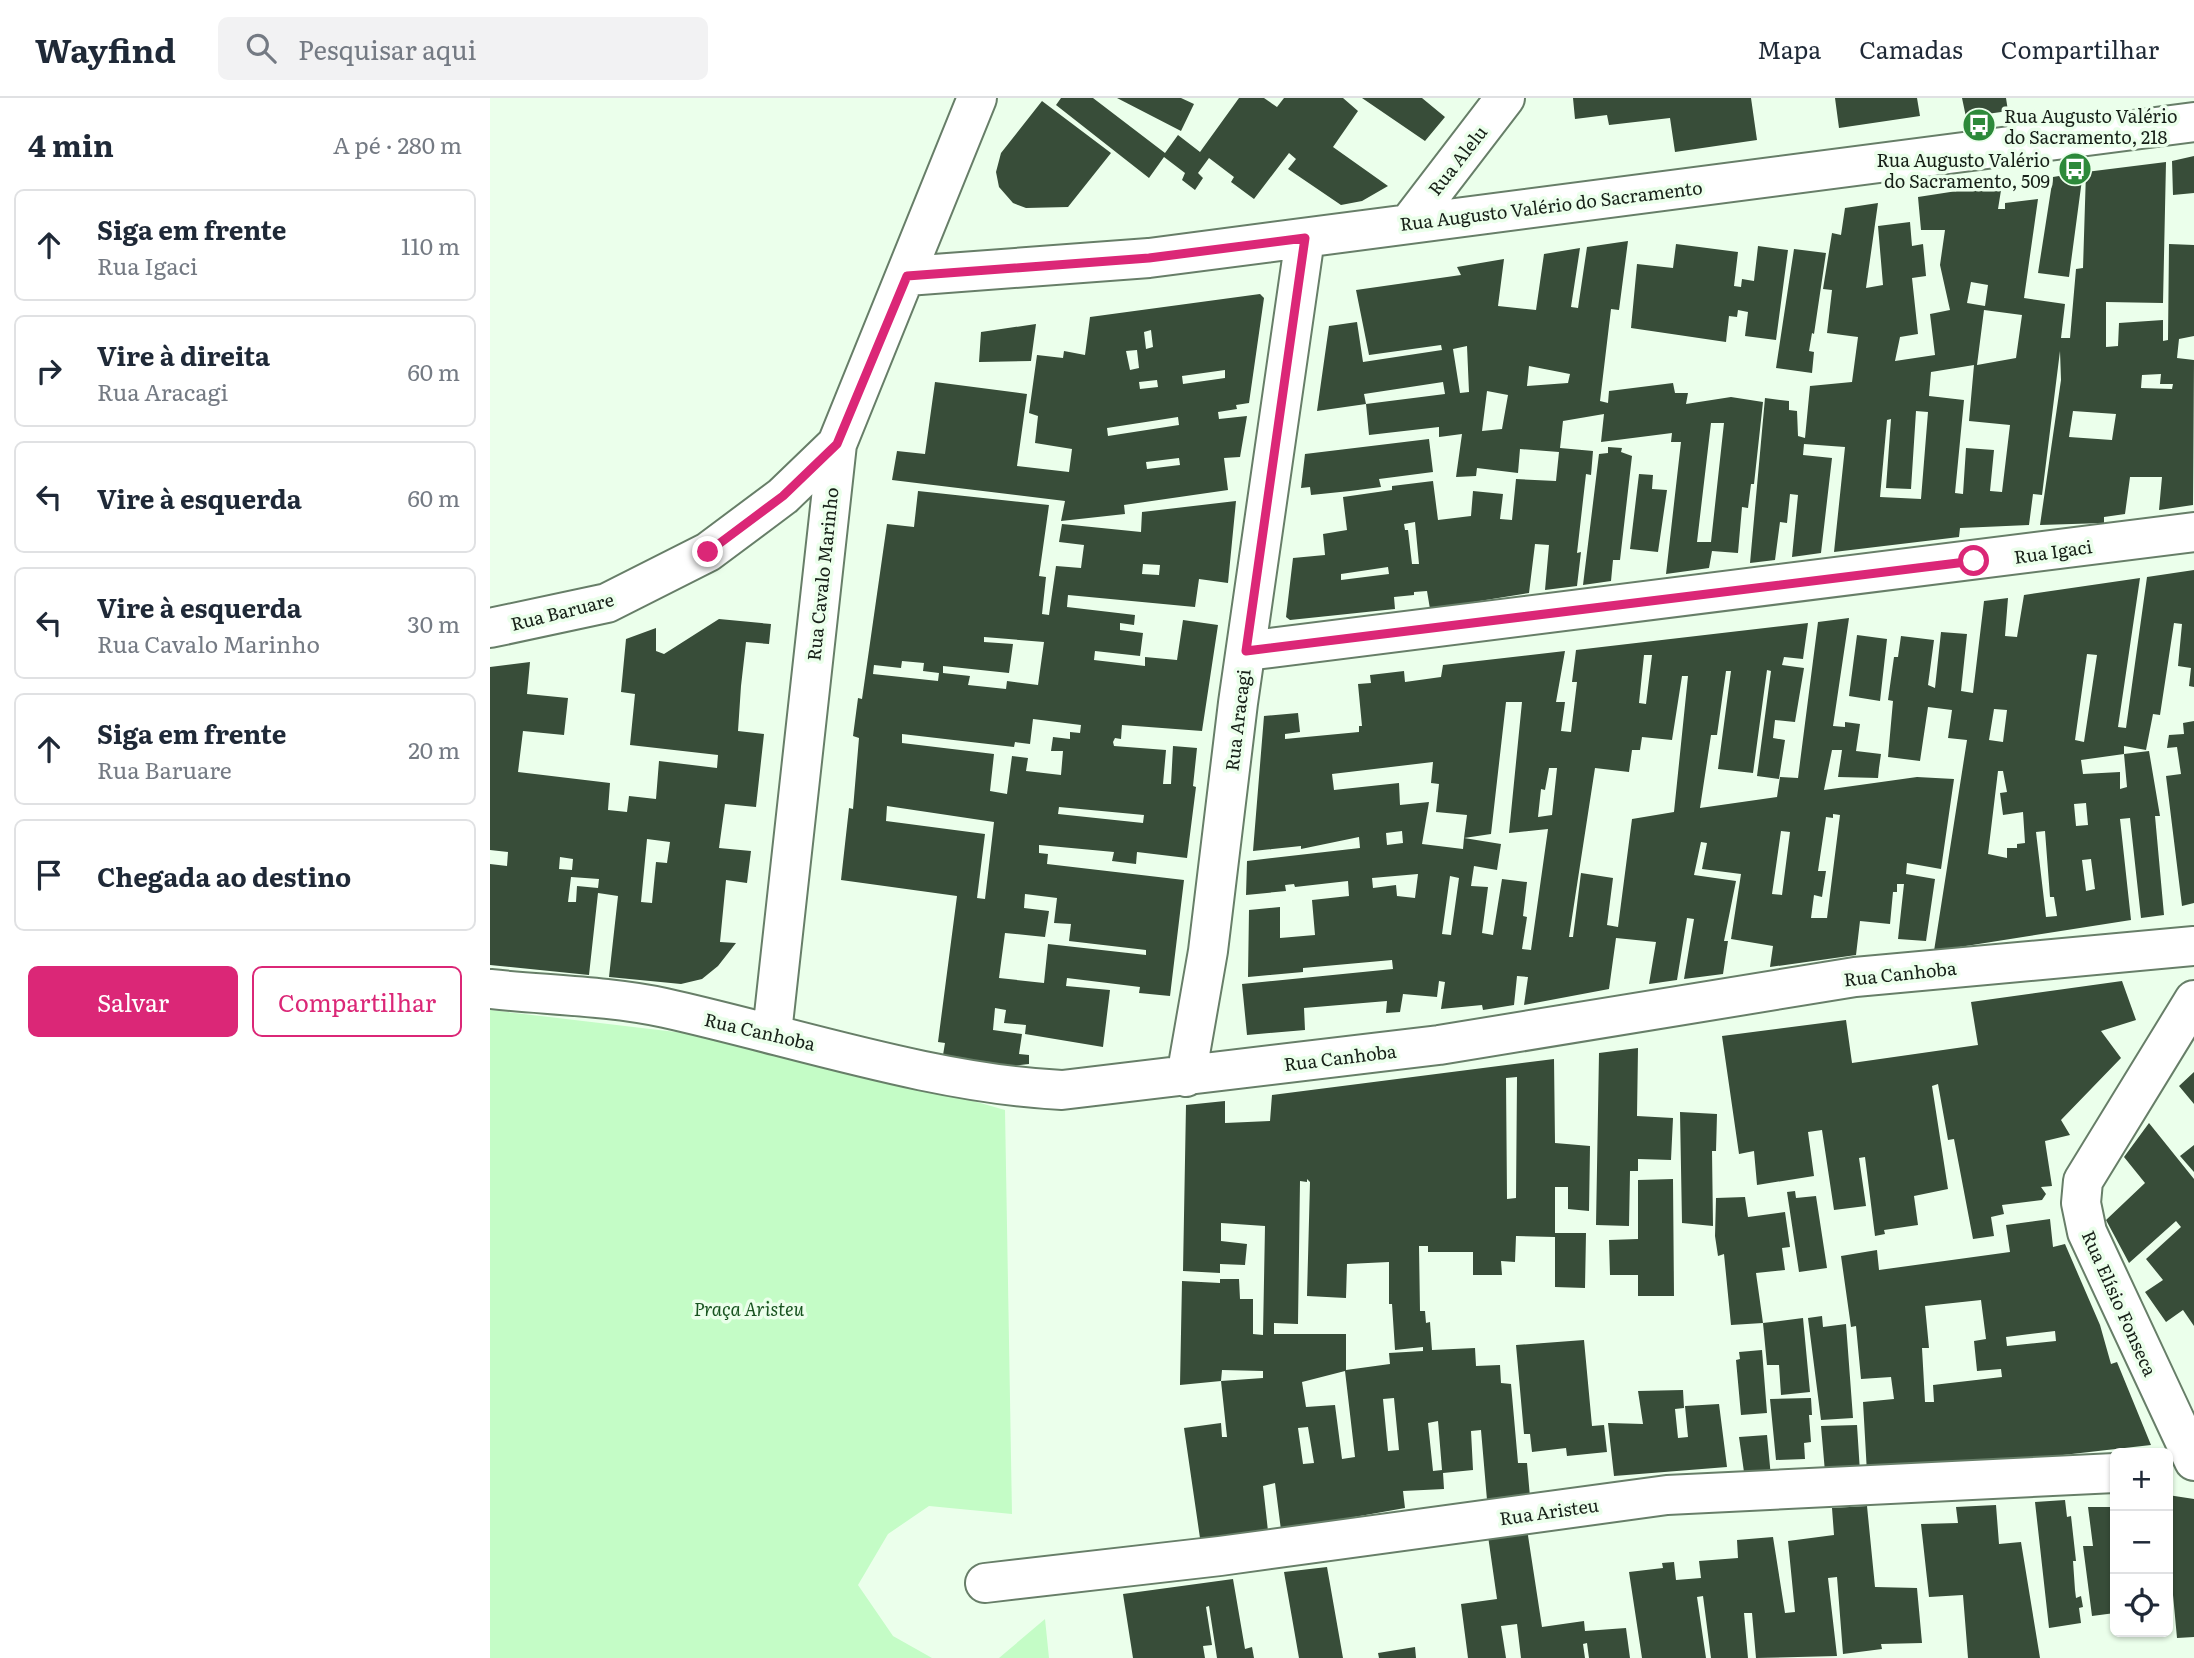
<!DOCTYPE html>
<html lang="pt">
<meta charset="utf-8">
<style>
body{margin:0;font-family:Literata,serif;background:#f2f2f3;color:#1f2937}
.controls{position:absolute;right:21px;bottom:21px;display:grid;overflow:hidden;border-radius:10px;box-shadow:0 2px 5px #0004}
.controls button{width:63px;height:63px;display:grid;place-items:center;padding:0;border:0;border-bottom:2px solid #e0e1e3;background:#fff;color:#1f2937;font:35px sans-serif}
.stop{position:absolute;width:21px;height:21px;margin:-16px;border:5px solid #db2777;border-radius:50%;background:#fff}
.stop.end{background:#db2777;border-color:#fff;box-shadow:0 2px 7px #0008}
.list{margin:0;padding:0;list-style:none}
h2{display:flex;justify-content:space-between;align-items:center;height:91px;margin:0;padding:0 28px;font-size:30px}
h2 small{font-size:23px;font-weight:400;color:#747a83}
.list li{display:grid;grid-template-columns:46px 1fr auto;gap:21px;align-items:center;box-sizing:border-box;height:112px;margin:0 14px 14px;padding:0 14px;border:2px solid #e0e1e3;border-radius:10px}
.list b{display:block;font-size:26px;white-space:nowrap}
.list p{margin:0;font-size:23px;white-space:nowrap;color:#747a83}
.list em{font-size:23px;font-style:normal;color:#747a83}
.actions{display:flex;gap:14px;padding:21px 28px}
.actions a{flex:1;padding:16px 0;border:2px solid #db2777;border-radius:10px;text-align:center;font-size:24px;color:#db2777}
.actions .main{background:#db2777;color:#fff}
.icon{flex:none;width:38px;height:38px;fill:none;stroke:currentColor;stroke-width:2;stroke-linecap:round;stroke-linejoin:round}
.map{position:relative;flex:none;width:1704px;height:1560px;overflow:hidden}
header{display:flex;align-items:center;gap:42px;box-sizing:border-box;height:98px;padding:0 35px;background:#fff;border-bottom:2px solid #e0e1e3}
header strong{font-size:33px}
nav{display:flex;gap:38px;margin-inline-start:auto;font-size:24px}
.search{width:490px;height:63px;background:#f2f2f3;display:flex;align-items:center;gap:18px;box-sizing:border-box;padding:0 24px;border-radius:10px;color:#747a83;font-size:26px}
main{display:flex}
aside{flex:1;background:#fff}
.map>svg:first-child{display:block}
</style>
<header>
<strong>Wayfind</strong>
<div class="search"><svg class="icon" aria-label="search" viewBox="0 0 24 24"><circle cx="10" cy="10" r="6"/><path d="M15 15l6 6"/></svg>Pesquisar aqui</div>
<nav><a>Mapa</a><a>Camadas</a><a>Compartilhar</a></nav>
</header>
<main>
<aside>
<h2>4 min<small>A pé · 280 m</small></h2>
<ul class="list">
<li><svg class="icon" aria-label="ahead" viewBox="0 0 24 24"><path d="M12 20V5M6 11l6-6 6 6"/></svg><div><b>Siga em frente</b><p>Rua Igaci</p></div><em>110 m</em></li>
<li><svg class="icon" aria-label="right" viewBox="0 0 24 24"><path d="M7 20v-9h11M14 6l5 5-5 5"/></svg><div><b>Vire à direita</b><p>Rua Aracagi</p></div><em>60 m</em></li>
<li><svg class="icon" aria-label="left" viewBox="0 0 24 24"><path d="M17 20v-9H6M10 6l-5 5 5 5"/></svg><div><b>Vire à esquerda</b></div><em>60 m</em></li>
<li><svg class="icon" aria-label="left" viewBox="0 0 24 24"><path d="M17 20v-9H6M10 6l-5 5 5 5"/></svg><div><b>Vire à esquerda</b><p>Rua Cavalo Marinho</p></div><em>30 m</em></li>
<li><svg class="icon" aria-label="ahead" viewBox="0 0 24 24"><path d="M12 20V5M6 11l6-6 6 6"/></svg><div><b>Siga em frente</b><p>Rua Baruare</p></div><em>20 m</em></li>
<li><svg class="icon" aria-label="arrive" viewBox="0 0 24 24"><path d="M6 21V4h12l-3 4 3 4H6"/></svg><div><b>Chegada ao destino</b></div></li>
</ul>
<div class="actions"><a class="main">Salvar</a><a>Compartilhar</a></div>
</aside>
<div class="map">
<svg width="1704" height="1560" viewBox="0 0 1704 1560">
<rect width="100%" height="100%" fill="#ebffeb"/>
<!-- green -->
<path fill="#c4fcc6" d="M0,912L279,945L515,1012L522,1416L439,1408L398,1436L368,1487L403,1538L442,1560H0Z
M555,1521L559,1560H509Z"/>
<!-- building -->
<path fill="#384d39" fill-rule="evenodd" d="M571,0H603L675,55L688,37L710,54L749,0H774L787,9L794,0H853L868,13L843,49L898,88L872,103L851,107L798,71L806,61L799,55L764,101L741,84L744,79L719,60L708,75L713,80L705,92L692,82L695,75L674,59L659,80L566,7Z
M627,0H691L704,6L691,33Z
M872,0H932L955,19L935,43Z
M1083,0H1261L1267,42L1185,54L1180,20L1119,27L1117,17L1085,21Z
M1345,0H1427L1430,18L1349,30Z
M1472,0H1516L1518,13L1476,19Z
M552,3L621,55L578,109L536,110L523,105L509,89L506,74L511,55Z
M1704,58V95L1683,97L1682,63Z
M1676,64L1673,205L1616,204V249L1628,248L1629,225L1673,222V243L1678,242L1679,146L1704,147V238L1689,241L1687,260L1704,262L1703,407L1669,412L1672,379H1640L1635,416L1614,419V425L1550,427L1571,282L1570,253L1552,397L1543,396L1539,427L1470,430L1469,439L1344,454L1355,349L1314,346L1313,357L1342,360L1331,455L1302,459L1308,397L1300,396L1297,425L1290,424L1285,462L1260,465L1275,300L1299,303V312L1307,313L1308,338L1315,340L1320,288L1362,284L1368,239L1337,235L1342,192L1333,191L1342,135L1351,137L1355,110L1388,105L1376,190L1393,187L1388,128L1420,124L1422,148L1433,146L1436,178L1422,180L1428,236L1410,239L1405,263L1445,257L1440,216L1460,212L1450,167L1455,132H1431L1428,99L1512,86L1508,111H1515V105L1548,101L1534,200L1575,206L1571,240H1580L1586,171L1593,170L1596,74ZM1481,184L1498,187L1495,208L1477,205ZM1494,212L1532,217L1526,260L1487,267ZM1484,267L1479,323L1520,327L1512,394L1500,393L1504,352L1476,350L1473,396L1465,395L1474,302L1439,298L1441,274ZM1671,276L1670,286H1683L1682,291L1651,290L1652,277ZM1426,313L1438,314L1431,401L1390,399L1397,322L1401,321L1396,390L1421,391ZM1583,313L1626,316L1622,342L1579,339Z
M1593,74L1579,179L1548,175L1563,79Z
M1138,143L1129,212L1121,211L1110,303L1118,305L1119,293L1183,285L1185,295H1198L1196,306L1241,299L1273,304L1264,386H1261L1258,410L1252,409L1248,455L1222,453L1219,470L1176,476L1191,344H1181L1182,335L1111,344L1114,316L1073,323L1070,350L1103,353L1101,377L1096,376L1087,455L1091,454L1087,488L1055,492L1059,447L1045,446L1039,495L940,511L937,493L924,494V497L904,499L905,511L800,522L796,519L803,460L835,457L833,436L857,432L853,399L902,392V388L943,383L948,422L981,418L983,393L1013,396L1010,421L1022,422L1026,381L1066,383L1069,354L1030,351L1028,375L987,370L986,378L966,379L972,336L949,339V329L879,337L876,306L955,296L953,284L874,296L876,306L827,313L839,228L867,224L873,264L952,252L951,247L879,257L866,192L971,177L967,169L1014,161L1008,208L1046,212L1054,156L1090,150L1081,209L1088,210L1097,149ZM977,248L979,294L970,295L963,251ZM1039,268L1080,276L1078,285L1037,288ZM997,293L1018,297L1012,331L992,333ZM1221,325H1234L1221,444H1207ZM925,424L929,466H922L918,432H915L914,426ZM898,469L899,476L851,482V476Z
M1186,146L1248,154L1244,188L1251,189L1252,181L1264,183L1268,148L1298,152L1286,242L1255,238L1258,214L1248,212L1247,219L1239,218L1236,244L1141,230L1147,166L1183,170Z
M1304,151L1336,155L1324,236L1322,235L1319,253L1324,254L1322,275L1286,270Z
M770,196L774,200L759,305L746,307L747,311L728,314L729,321L757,318L750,359L734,360L738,392L634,407L635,416L571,423L575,403L402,382L407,353L435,356L445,284L537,296L527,368L579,374L582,351L545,345L548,318L539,315L547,257L573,260L574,253L595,257L600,219ZM661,232L663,249L656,251L654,234ZM647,252L649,270L640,272L636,253ZM735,272V280L693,286L692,278ZM667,282L668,289L650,291L649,284ZM688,319L689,327L618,338L617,330ZM689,360L690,367L657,371L656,364Z
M546,226L541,263L489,264L491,234Z
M939,341L943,374L889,381L891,389L860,393L821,397L820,389L811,390L815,356Z
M1118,349L1132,350L1131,354L1142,358L1130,462H1123L1121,483L1093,487L1109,356L1118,355Z
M1149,376L1163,377L1162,391L1177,392L1168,454L1140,451Z
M428,393L559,407L549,478L556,479L552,516L559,517L566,468L591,470L594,447L569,444L572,426L651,434L652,414L746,403L738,485L709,481L705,509L578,497L577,509L645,517L644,527L630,525V532L653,535L650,558L605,553L604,562L655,568V559L687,562L693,522L728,527L712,633L632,627L631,641L625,640L623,644L624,648L676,652L673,686H681L683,648L707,650L703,688L706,689L697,760L647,754L646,766L622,763L624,754L549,747V755L558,756L557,766L694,782L680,898L649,895L650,889L577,880L576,888L620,892L613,949L535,936L536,927L514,925L516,912L505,910L503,932L532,936L529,956L539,957V966L497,971L451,969L455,945L448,944L467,798L351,782L359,710L363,711L369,640L363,638L368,600L372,601L397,426L424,429ZM653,466L670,467L669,477L652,476ZM494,539L554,544L548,587L517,583L516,591L478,587L480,578L453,575V568L519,575L523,546L494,544ZM412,563L434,565L433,573L449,575L448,583L383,576L384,567L411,570ZM543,621L591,627L590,635L580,634V641L563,639L561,653H573L571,677L536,673L538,660L522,658L517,696L500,693L504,656L412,645V636L524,649L525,644L540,646ZM397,708L504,724L495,801L487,800L495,736L396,723ZM569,709L654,717L653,725L568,716ZM535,796L567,800L564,825L581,826L579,843L656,852V857L558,846L554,885L509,880L515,835L555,839L559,813L534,810Z
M1704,472V589L1699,588L1701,570L1688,568L1692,526L1684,525L1670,617L1663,616L1656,652L1634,648V656L1591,662L1593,676L1630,674V691L1637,689L1634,656L1659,653L1670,718H1665L1674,817L1651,820L1640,720L1630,721L1641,822L1444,853L1477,642L1458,640L1462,612L1438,609L1430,663L1398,659L1403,603L1398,602L1404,559H1408L1411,538L1444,542L1438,587L1445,590L1451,534L1477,536L1471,593L1483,595L1494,503L1518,500L1515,538L1527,539L1534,497L1650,480L1628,629L1636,630L1657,479ZM1597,556L1607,557L1594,644L1585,642ZM1504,611L1517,612L1513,644L1499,642ZM1508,673H1513L1517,694L1510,695L1513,717L1533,714L1535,745L1527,746V750H1517V760L1498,756ZM1596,705L1598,727L1586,728L1584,706ZM1555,733L1560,799H1564L1567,818L1556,819L1546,734ZM1601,761L1605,791L1596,793L1592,762Z
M1359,520L1343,628L1355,629V624L1370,626L1366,653L1391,656L1389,670L1388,680L1348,679L1352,652H1342L1334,692L1427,679L1464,681L1451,771L1417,765L1416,776L1445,781L1436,843L1408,841L1414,786H1407V794H1403L1400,826L1370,823L1366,857L1280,869L1283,848L1241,841L1251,776L1212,771L1217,745L1211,744L1204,777L1246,783L1234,843H1238L1233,876L1194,881L1204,821L1197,820L1187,882L1159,886L1166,844L1126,840L1119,891L1034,907L1038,879L1027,878L1024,907L993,912L992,907L951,911L955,884L949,883L947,899L913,896L910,914L896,915L897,903L814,910L815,932L757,937L752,886L903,871L902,862L813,870V874L758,879L759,812L790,809V840L825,837L822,802L859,798L858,783L805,789L804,786L795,787L796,793L756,797L757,763L870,750L869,739L811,751V748L763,753L774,618L808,615L810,634L795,636V641L869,634V628H872L868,586L881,585L880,577L914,573L915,584L951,579L953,567L1075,553L1066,604H1075L1071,633L1081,634L1087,584H1082L1086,552L1318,525L1313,561L1294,559L1292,567L1314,570L1305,624L1285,622L1283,640L1295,642L1289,681L1267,678L1281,573L1277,572L1263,675L1228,671L1241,573H1236L1227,637H1221L1210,710L1287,699L1290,679L1308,680L1328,524ZM1154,557H1162L1156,606L1149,605ZM1192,578H1198L1184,714L1142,721L1128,829L1117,827L1123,780L1091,775L1083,839H1079L1105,670L1139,674L1142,652H1150L1152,639L1182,642ZM1016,604H1032L1019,735L1058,731L1041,852L1032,851L1037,819L1033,818L1037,784L1012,781L1003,837L992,835L998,789L981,788L984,768L1007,772L1011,746L974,740L973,751L932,746L939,704L910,707L909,685L844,692L842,676L943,664L941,685L949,686L946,714L977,717L974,740L1001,736ZM1059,670H1067L1062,717L1048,719L1051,691L1055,692ZM1343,716L1350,717L1337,820H1321L1324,797L1332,799L1336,773H1328L1336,719L1343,720ZM912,733L913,745L897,747L896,735ZM1291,733L1300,734L1292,797L1282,796ZM928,776L925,800L907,798L906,787L883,790L882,780ZM960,778L969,780L961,837L952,836Z
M229,521L281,526L279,546L256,544L251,588L248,633L274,636L266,709L235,706L229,750L261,753L257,785L236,782L230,844L246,845L228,868L212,881L191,886L119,879L128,798L108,795L99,877L0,867V766L17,768L18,754L0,752V569L40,564L37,596L78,600L74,637L33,633L28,674L120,685L118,712L137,714L139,698L166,701L169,663L227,670L228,657L140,647L145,596L131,594L136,541L166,530V553L174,556ZM157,741L180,744L177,765L166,764L162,805L151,804ZM70,759L83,761L82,772L69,771ZM81,779L109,781L108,790L87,788L86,804H78Z
M1367,537L1397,541L1390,603L1359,598Z
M1704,623V805L1692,808L1676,678L1691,676L1687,649L1677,650L1679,637L1694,636L1693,625Z
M1632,883L1646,922L1611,933L1631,960L1571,1022L1580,1037L1555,1043L1562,1088L1551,1089L1556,1096L1552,1102L1512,1107L1514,1116L1501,1119L1504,1138L1483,1141L1464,1041L1458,1042L1448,986L1442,988L1458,1091L1424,1098L1428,1127L1394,1132L1395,1136L1385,1138L1375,1059L1369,1060L1376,1108L1344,1112L1332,1032L1318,1034L1324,1078L1267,1087L1264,1053L1249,1056L1232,938L1356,922L1362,965L1488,947L1481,904Z
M1148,950L1147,1018L1183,1020L1181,1062L1148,1061V1073H1140L1139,1128L1106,1127L1109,955Z
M1064,961L1065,1045L1100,1048L1099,1113L1078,1111V1089H1065V1135H1096L1095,1190L1065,1189V1139L1026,1138L1025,1164L1011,1163L1012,1177H983V1154H938V1148H929L930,1213H935L936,1225L940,1224L942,1252L985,1250L986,1268L1010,1267L1011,1285L1021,1286L1028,1365H1037L1040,1399L997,1402L991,1332L981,1333L983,1372L953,1375L954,1391L913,1393L915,1410L791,1432L785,1385L773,1388L778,1433L710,1440L694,1330L731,1325L732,1339H737L731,1283L690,1287L692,1183L730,1185V1181H749L750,1201H763V1236L773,1237L775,1128L731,1125V1143L757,1146L755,1167L730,1166V1175L693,1173L696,1007L735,1003V1025L780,1023L782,997ZM1027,979L1026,1100L1017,1101L1016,980ZM817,1081L820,1084L817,1198L856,1200L857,1166L899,1164V1206H902L905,1252L933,1249V1253L899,1255L900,1266L856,1272V1236H784V1225L808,1226L810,1083L817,1084ZM732,1272L773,1273V1280L731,1283ZM855,1273L865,1359L852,1361L845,1307L816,1309L812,1284ZM904,1300L909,1352L898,1353L893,1301ZM948,1323L952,1372L943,1373L938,1325ZM818,1329L824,1365L813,1366L808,1330Z
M1704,974V1006L1689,988Z
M1190,1014L1227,1016L1226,1053H1222L1223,1128L1192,1125Z
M1659,1025L1704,1081V1228L1693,1212L1676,1224L1655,1194L1673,1182L1656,1161L1691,1129L1686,1123L1639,1165L1616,1122L1655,1085L1634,1059Z
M1704,1047V1074L1690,1058Z
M1183,1081L1184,1198H1148V1177H1120L1119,1142L1148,1141V1082Z
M1305,1093L1306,1100L1326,1098L1337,1170L1309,1174L1297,1094Z
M1255,1099L1258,1119L1295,1114L1300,1149L1292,1150L1295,1172L1266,1175L1273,1225L1241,1227L1234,1156L1228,1158L1225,1138L1226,1100Z
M1560,1121L1563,1149L1575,1146L1610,1227L1621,1266L1627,1264L1661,1347L1450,1371L1377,1375L1373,1304L1404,1301L1401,1279L1371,1281L1366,1228L1361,1229L1351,1158L1387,1152L1389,1172L1520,1154L1516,1127ZM1491,1202L1496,1241L1484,1243L1487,1273L1511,1271L1512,1279L1443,1287L1444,1304H1435L1432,1250H1439L1435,1208ZM1565,1233L1566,1243L1517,1248L1516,1239Z
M1332,1218L1333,1229L1356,1226L1363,1320L1331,1322L1318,1220Z
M1313,1220L1320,1294L1291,1297L1289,1267H1277L1273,1225Z
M1094,1242L1102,1328L1114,1327L1117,1354L1077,1358L1076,1350L1042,1354L1040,1336H1034L1026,1247Z
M1272,1252L1277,1315L1251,1317L1246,1262L1250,1261L1249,1254Z
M1193,1292L1194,1310L1185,1311L1188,1340L1198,1339L1195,1308L1229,1306L1237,1369L1124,1378L1118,1325L1153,1326L1148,1293Z
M1321,1300L1322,1317H1319L1321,1344L1314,1345L1315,1361L1286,1362L1280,1301Z
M1367,1327L1370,1374H1335L1331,1328Z
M1277,1337L1281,1379L1255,1381L1249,1339Z
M1678,1397L1704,1401V1539L1687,1540L1683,1497L1678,1498V1471H1681L1678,1457Z
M1575,1402L1577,1419L1581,1418L1586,1463H1583L1585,1492L1586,1500L1591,1498L1593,1509L1589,1510L1591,1525L1559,1530L1545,1404Z
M1506,1407L1509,1446L1531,1444L1550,1560H1478L1473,1497L1439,1499L1431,1426L1468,1425L1466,1409Z
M1377,1408L1385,1489L1427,1490L1432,1545L1391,1546L1392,1551L1353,1556L1347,1479L1338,1480L1347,1558L1266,1560L1262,1515H1254L1258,1560H1221L1213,1498L1207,1499L1216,1560H1152L1139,1474L1173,1470L1172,1465L1184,1464L1186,1482L1211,1480L1209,1463L1248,1460L1247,1442L1283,1439L1295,1515L1305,1514L1298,1443L1344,1437L1342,1410Z
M1598,1409H1625V1515L1602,1518L1593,1448H1603Z
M1037,1431L1052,1529L1094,1523L1095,1533L1136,1530L1140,1560H1099L1097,1545L1093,1546L1095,1560H1031L1027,1526L1011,1528L1016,1560H978L971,1506L1007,1501L998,1438Z
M837,1469L853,1560H809L794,1474Z
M743,1481L755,1551L762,1549L764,1560H727L719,1508L716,1509L722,1547L713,1548L715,1560H643L633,1496Z
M925,1549L926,1560H889L888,1555Z"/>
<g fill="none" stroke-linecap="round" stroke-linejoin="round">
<defs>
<path id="street" d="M920,124L1015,0
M417,178L659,160L1704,24
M0,530L117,505L218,454L293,398L347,346
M756,553L1704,434
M0,891C57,897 119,898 175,910C301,938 444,986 572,992L949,947L1365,879L1704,848
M1704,902L1593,1083L1591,1105L1597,1134L1704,1363
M282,935L347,346L487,0
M696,979L718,853L748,605L815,140
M495,1485L730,1458L1177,1397L1625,1375"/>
</defs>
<!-- street casing -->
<use href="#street" stroke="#677e68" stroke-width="42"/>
<!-- street -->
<use href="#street" stroke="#fff" stroke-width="38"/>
</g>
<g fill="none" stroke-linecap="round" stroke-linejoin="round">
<!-- route -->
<path stroke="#db2777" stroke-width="9" d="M218,454L293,398L347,346L417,178L659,160L815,140L756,553L1484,463"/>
</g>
<!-- icons -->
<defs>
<symbol id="bus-disc" viewBox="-11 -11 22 22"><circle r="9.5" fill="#2d893a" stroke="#ebffeb"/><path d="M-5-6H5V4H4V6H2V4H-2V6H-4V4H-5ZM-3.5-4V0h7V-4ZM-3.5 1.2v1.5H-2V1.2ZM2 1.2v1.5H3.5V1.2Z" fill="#fff"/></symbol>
</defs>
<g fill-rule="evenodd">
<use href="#bus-disc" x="1470" y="8" width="38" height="38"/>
<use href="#bus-disc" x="1566" y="52" width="38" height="38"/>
</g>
<g text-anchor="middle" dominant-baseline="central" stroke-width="7" stroke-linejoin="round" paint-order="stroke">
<!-- poi labels -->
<g font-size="18" fill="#172018" stroke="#ebffeb" text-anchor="start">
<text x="1514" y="17">Rua Augusto Valério<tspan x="1514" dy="21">do Sacramento, 218</tspan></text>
<text x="1560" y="61" text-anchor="end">Rua Augusto Valério<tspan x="1560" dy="21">do Sacramento, 509</tspan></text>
</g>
<!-- street labels -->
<g font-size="18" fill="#172018" stroke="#ebffeb">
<text transform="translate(967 62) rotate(-52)">Rua Alelu</text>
<text transform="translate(1061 107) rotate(-7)">Rua Augusto Valério do Sacramento</text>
<text transform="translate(1563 453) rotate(-8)">Rua Igaci</text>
<text transform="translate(332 476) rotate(-84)">Rua Cavalo Marinho</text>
<text transform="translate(72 513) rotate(-14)">Rua Baruare</text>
<text transform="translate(747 622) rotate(-83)">Rua Aracagi</text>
<text transform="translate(1410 875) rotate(-6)">Rua Canhoba</text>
<text transform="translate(270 933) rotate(13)">Rua Canhoba</text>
<text transform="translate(850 959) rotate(-7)">Rua Canhoba</text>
<text transform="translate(1630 1205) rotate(66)">Rua Elísio Fonseca</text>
<text transform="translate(1059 1413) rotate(-8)">Rua Aristeu</text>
</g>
<!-- park labels -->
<g font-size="18" font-style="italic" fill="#185320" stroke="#ebffeb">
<text x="259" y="1210">Praça Aristeu</text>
</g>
</g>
</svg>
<div class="controls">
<button>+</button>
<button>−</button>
<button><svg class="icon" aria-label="locate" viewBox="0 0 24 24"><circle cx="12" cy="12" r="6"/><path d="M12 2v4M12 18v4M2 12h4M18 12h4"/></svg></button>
</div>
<div class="stop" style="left:1484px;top:463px"></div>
<div class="stop end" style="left:218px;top:454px"></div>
</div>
</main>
